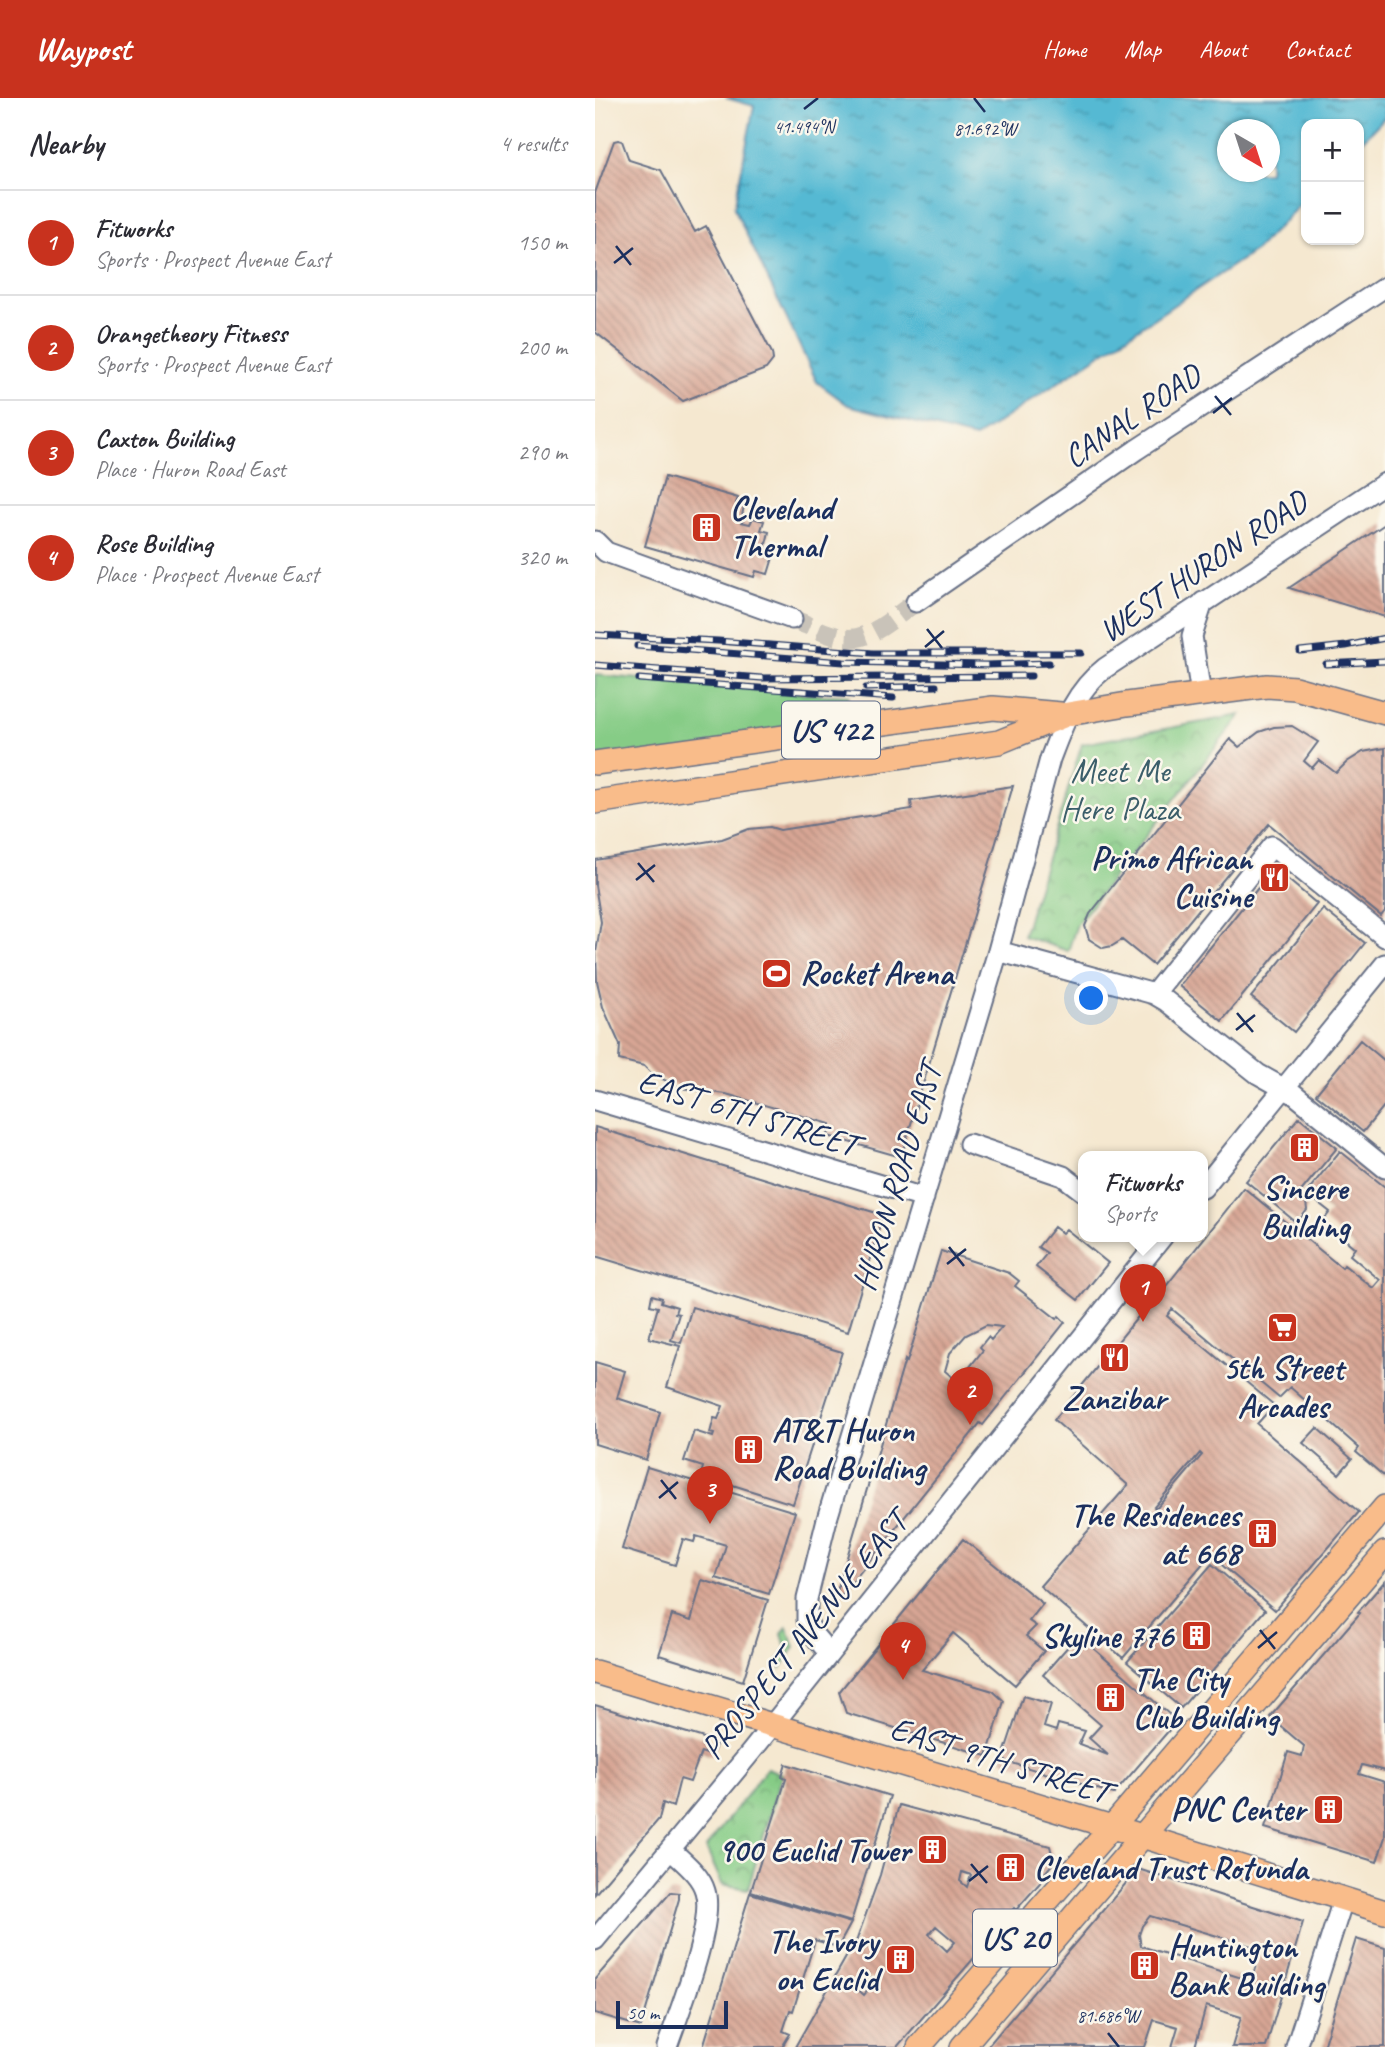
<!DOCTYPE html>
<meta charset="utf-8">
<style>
body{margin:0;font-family:Caveat,sans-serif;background:#f2f2f3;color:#2b2b33}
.controls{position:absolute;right:21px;top:21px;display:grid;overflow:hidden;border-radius:14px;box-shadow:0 2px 5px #0004}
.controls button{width:63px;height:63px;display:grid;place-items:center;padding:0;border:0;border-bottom:2px solid #e1e1e2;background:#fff;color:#2b2b33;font:35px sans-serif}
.compass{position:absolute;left:622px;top:21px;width:63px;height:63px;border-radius:50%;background:#fff;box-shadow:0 2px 5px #0004;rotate:141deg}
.scale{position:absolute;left:21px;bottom:18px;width:112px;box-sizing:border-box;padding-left:7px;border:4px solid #1b2f5e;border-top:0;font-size:19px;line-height:24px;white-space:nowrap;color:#1b2f5e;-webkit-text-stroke:5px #fbf7ec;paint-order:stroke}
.you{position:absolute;left:497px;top:901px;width:24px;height:24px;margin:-18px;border:5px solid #fff;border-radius:50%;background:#1a73e8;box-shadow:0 0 0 10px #1a73e833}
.badge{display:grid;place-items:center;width:46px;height:46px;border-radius:50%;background:#c8321e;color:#fff;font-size:23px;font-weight:700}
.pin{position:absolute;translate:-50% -58px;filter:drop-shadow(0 2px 4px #0008)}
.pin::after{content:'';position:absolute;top:37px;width:24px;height:21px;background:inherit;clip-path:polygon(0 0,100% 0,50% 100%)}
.popup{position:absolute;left:483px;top:1053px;width:130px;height:91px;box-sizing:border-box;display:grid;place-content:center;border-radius:14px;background:#fff;filter:drop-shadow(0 2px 5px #0005);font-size:23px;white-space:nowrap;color:#7c7c81}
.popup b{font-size:26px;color:#2b2b33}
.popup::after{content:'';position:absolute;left:50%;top:100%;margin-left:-14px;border:14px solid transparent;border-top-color:#fff}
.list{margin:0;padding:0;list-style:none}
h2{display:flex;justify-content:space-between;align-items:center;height:91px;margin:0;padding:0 28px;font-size:30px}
h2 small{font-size:23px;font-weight:400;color:#7c7c81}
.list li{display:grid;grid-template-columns:46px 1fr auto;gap:21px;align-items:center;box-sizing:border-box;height:105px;padding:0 28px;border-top:2px solid #e1e1e2}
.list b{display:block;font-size:26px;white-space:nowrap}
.list p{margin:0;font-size:23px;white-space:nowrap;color:#7c7c81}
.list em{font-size:23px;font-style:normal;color:#7c7c81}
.map{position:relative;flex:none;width:790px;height:1949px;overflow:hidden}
header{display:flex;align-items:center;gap:42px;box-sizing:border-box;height:98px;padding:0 35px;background:#c8321e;color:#fff}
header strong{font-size:33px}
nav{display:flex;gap:38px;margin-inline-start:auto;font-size:24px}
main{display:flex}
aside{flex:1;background:#fff}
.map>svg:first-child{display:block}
</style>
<header>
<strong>Waypost</strong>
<nav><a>Home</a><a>Map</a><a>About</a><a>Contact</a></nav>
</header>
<main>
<aside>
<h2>Nearby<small>4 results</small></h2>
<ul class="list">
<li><span class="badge">1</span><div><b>Fitworks</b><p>Sports · Prospect Avenue East</p></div><em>150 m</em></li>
<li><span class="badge">2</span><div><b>Orangetheory Fitness</b><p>Sports · Prospect Avenue East</p></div><em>200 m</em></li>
<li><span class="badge">3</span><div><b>Caxton Building</b><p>Place · Huron Road East</p></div><em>290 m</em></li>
<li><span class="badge">4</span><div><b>Rose Building</b><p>Place · Prospect Avenue East</p></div><em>320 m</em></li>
</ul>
</aside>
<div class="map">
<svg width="790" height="1949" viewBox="0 0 790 1949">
<defs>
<pattern id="park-crowns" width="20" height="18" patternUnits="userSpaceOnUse" patternTransform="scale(1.75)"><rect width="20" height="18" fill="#86cc86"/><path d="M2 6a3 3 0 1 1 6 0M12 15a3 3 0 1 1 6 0" fill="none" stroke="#6da671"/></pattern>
<pattern id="water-ripples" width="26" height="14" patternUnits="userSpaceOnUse" patternTransform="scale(1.75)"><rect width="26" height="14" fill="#54b9d3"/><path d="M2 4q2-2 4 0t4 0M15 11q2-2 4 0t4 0" fill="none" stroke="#4597ae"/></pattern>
<pattern id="building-back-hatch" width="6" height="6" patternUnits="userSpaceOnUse" patternTransform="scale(1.75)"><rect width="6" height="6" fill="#d8a694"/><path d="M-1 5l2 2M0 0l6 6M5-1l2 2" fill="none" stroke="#ae887c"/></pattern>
</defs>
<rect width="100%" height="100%" fill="#fbf7ec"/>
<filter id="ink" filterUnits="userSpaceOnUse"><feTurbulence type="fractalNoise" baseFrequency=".0143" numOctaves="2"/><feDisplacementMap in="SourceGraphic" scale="14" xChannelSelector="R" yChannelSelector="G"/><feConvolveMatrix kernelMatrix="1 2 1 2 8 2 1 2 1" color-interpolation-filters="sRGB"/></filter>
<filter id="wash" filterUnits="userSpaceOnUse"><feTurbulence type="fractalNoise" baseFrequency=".00686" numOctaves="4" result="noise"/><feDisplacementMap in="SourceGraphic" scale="28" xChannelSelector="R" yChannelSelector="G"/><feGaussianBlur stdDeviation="1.57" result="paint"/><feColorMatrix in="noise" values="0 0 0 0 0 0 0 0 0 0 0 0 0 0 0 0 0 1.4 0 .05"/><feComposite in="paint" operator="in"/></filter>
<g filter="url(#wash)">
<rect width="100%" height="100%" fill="#f5e8d0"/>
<!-- green -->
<path fill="#86cc86" stroke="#507e72" stroke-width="2" d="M0,577L226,597L254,598L245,631L0,665Z
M192,1529L200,1549L186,1570L184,1563L191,1550L187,1535Z"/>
<!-- park -->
<path fill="url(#park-crowns)" stroke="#507e72" stroke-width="2" d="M646,617L482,826L473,853L428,838L487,646Z
M172,1670L187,1676L153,1791L127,1786L111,1750Z"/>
<!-- water -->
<path fill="url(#water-ripples)" stroke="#387498" stroke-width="2" fill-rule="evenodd" d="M131,0H790V19L764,46V26H711V100L661,152L380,340L253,307L222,284L139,110L159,8ZM632,32H674V74H632Z"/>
<g id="blocks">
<!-- building -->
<path fill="url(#building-back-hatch)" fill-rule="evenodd" d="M23,42L27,43L34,62L66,72L100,134L111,128L177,255L178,262L171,271L88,303L0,234V95L19,43Z
M70,379L143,400L141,405L149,407L146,424L155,426L158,420L169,423L166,432L174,434L170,450L180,453L173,476L161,473L159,479L50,448Z
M790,426V519L694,490Z
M697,628L723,644L709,663L717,670L724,662L741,675L752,664L768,654L790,650V813L786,818L674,726L558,867L527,842L517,848L508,850L494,841L490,828L495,816L635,641L644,649L664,634L679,629Z
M418,688L306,1059L233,1038L235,1026L131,996L86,990L57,976L49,968L24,962L25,947L8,909L2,883L1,854L6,824L0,787V762L127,741L154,731L175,729L185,732L317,711L316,703Z
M679,770L722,806L627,923L584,888Z
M728,811L770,845L699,934L656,899Z
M765,942L790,963V1007L768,1034L721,996Z
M704,1019L742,1050L703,1097L711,1104L712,1112L702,1125L651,1083Z
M0,1029L288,1117L253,1234L0,1158Z
M745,1053L790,1089V1379L761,1354L764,1350L695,1289L684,1300L577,1211L572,1218L679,1307L662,1326L764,1414L680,1512L615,1457L528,1560L445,1488L533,1387L459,1322L555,1204L557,1206L560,1202L649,1090L747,1170L749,1167L778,1190L785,1182L755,1157L760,1150L728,1123L735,1114L711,1095ZM605,1355L607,1357L561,1411L559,1409Z
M459,1129L467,1135L471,1131L513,1165L483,1202L441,1169L452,1155L443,1149Z
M346,1153L414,1175L424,1183L420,1188L462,1221L464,1218L470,1224L388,1327L385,1325L243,1502L240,1500L310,1262L312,1264ZM391,1227L407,1229L396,1242L393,1239L385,1249L388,1252L363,1284L350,1273L355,1255L371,1237Z
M57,1197L67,1200L66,1204L82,1209L80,1215L84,1216L76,1242L86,1245L97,1209L247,1254L198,1406L106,1377L108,1369L89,1363L99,1333L118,1339L119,1336L115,1335L119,1320L123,1321L128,1308L72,1289L85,1248L54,1240L63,1209L55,1207Z
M0,1264L30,1273L22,1300L65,1314L51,1362L0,1346Z
M722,1330L757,1361L744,1376L708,1345Z
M52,1369L200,1414L174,1496L121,1480L131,1447L101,1438L99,1444L88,1441L80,1467L27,1451Z
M368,1441L448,1506L434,1523L441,1528L431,1538L449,1553L420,1587L358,1535L327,1572L398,1593L409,1603L392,1658L251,1615L244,1594Z
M617,1466L670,1512L586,1610L532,1564Z
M107,1482L173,1502L148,1583L64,1557L77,1517L96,1523Z
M790,1483V1673L767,1667L764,1676L790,1684V1739L782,1764L670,1730L693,1654L707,1658L709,1648L675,1619L765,1515L763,1514Z
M483,1537L582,1623L519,1696L407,1662L428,1598L456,1606L449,1629L461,1633L463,1626L490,1633L484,1646L513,1657L494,1640L506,1627L448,1577Z
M0,1607L122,1644L117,1658L106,1654L95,1684L85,1681L78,1709L68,1705L64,1721L0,1796Z
M191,1666L295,1698L256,1824L156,1793L191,1681L187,1679Z
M304,1707L455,1748L459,1764L449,1776L451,1778L421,1812L419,1810L410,1821L411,1823L302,1949H200L254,1854L257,1855L285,1777ZM367,1774L376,1777L372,1789L365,1783ZM341,1828L360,1844L352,1853L334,1836ZM271,1879L281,1882L269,1897L261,1890Z
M543,1771L708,1824L671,1949H637L646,1919L611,1908L600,1949H577L583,1929L559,1922L550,1949H392ZM555,1818L666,1851L656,1883L546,1848L544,1837L547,1828Z
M76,1794L84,1795V1801L46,1929L0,1915V1881Z
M155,1795L256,1825L243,1849L220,1842L198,1913L195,1912L188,1933L195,1936L187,1949H108Z
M761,1841L790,1850V1949H728Z"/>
</g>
</g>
<g filter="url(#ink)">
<use href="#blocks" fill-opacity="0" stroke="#677086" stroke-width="2"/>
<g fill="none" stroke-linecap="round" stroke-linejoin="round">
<!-- minor-tunnel -->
<path stroke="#c9c3b9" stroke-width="19" stroke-dasharray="19 10" stroke-linecap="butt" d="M197,521C213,527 232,537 249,540C275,544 301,517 321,504"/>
<defs>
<path id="minor" d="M0,443L11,454L197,521
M321,504L541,352L790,189
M606,597L597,538L608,504
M403,853L559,896L571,903L663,976L699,996L790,1070
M559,896L677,748L790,839
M0,1002L329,1100
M374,1046L468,1078L489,1094
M608,1090L790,866
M234,1555L218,1536L212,1523V1501L232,1421L403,853L455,661C468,627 479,594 510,570L790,385
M0,1842L156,1654L568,1138
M72,1949C84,1914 120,1825 110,1793C105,1776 88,1764 76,1752
M701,1949L748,1802"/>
<path id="major" d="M0,665L398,610L466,616
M0,704L404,644L473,616L532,606L672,588L700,590L790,615
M0,1574L547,1738L790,1814
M324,1949L516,1730L790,1409
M367,1949L790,1455"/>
</defs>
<!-- minor casing -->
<use href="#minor" stroke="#677086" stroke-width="23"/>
<!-- major casing -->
<use href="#major" stroke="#677086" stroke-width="26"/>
<!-- minor -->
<use href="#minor" stroke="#fff" stroke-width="19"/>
<!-- major -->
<use href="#major" stroke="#f9bc8a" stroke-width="23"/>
<defs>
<path id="rail" d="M0,537L123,543L278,555H486
M42,548L249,564L391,567L454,565
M705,553L751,548L790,540
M731,566L790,563
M0,567L166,580L436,578
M44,581L298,600
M271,590L341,588"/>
</defs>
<!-- rail casing -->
<use href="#rail" stroke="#1b2f5e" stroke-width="7"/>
<!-- rail -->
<use href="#rail" stroke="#fbf7ec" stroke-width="4.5" stroke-dasharray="13" stroke-linecap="butt"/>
</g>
</g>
<!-- ticks -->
<path fill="none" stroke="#1b2f5e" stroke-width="2.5" d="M379,0L390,14M209,11L223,0M21,148L36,167M19,165L38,150M620,298L636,317M618,315L637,300M332,531L347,550M330,549L349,533M43,765L59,784M41,782L60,767M642,915L658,934M641,932L660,917M354,1149L369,1168M352,1166L371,1151M66,1382L81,1401M64,1400L83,1384M665,1532L680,1551M663,1550L682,1534M376,1766L392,1785M374,1783L393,1768M513,1935L524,1949"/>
<!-- icons -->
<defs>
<symbol id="building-square" viewBox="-11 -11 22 22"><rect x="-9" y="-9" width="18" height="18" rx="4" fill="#c8321e" stroke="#fbf7ec"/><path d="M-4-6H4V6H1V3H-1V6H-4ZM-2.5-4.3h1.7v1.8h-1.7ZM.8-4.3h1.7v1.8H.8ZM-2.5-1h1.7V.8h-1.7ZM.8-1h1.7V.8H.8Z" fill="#fff"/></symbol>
<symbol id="restaurant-square" viewBox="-11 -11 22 22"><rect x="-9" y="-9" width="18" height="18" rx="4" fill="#c8321e" stroke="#fbf7ec"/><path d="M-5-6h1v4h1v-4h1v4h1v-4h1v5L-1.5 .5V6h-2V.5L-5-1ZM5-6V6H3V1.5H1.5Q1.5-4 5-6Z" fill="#fff"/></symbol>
<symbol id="stadium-square" viewBox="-11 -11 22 22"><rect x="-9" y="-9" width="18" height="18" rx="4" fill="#c8321e" stroke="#fbf7ec"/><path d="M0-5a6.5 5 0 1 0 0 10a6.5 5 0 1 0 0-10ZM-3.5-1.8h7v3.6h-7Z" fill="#fff"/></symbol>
<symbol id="supermarket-square" viewBox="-11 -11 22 22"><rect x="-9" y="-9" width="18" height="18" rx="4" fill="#c8321e" stroke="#fbf7ec"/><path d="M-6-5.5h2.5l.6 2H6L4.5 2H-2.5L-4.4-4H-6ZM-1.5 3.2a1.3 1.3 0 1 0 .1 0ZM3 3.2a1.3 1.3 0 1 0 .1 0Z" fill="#fff"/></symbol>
</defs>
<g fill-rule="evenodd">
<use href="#building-square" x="94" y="412" width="35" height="35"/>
<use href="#restaurant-square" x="662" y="762" width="35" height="35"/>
<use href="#stadium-square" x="164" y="858" width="35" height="35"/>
<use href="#building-square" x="692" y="1032" width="35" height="35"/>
<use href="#supermarket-square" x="670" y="1212" width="35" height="35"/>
<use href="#restaurant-square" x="502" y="1242" width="35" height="35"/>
<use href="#building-square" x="136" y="1334" width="35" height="35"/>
<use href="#building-square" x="650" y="1418" width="35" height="35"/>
<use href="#building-square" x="584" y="1520" width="35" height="35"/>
<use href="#building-square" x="498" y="1582" width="35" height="35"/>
<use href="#building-square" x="716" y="1694" width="35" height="35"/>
<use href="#building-square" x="320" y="1734" width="35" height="35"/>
<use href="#building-square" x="398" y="1752" width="35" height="35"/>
<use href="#building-square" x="288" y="1844" width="35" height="35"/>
<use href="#building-square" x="532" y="1850" width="35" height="35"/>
</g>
<g text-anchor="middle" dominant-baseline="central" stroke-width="5" stroke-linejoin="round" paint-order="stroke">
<!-- shield labels -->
<g fill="#fbf7ec" stroke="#5e6b89" stroke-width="2">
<rect x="187" y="603.5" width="98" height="57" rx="5"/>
<rect x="378" y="1811.5" width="84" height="57" rx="5"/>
</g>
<g font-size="32" font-weight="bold" fill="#1b2f5e">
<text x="236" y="632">US 422</text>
<text x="420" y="1840">US 20</text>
</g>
<!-- street labels -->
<g font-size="33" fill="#1b2f5e" stroke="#fbf7ec">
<text transform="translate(537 318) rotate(-34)">CANAL ROAD</text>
<text transform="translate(608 468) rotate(-34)">WEST HURON ROAD</text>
<text transform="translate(153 1015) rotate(17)">EAST 6TH STREET</text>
<text transform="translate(302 1079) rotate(-73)">HURON ROAD EAST</text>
<text transform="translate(209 1537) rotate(-51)">PROSPECT AVENUE EAST</text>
<text transform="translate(405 1662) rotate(17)">EAST 9TH STREET</text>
</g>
<!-- poi labels -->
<g font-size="33" font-weight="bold" fill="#1b2f5e" stroke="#fbf7ec" text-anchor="start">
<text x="135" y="410">Cleveland<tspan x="135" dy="38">Thermal</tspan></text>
<text x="657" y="760" text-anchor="end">Primo African<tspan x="657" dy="38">Cuisine</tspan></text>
<text x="205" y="875">Rocket Arena</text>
<text x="710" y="1090" text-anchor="middle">Sincere<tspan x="710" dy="38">Building</tspan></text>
<text x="688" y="1270" text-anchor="middle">5th Street<tspan x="688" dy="38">Arcades</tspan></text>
<text x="519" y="1300" text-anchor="middle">Zanzibar</text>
<text x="177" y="1332">AT&amp;T Huron<tspan x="177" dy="38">Road Building</tspan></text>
<text x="645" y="1417" text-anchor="end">The Residences<tspan x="645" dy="38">at 668</tspan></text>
<text x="578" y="1538" text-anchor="end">Skyline 776</text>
<text x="538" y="1581">The City<tspan x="538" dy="38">Club Building</tspan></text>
<text x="710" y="1711" text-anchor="end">PNC Center</text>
<text x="315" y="1752" text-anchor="end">900 Euclid Tower</text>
<text x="439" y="1770">Cleveland Trust Rotunda</text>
<text x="283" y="1843" text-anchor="end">The Ivory<tspan x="283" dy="38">on Euclid</tspan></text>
<text x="573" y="1848">Huntington<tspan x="573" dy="38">Bank Building</tspan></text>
</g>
<!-- park labels -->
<g font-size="33" fill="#3b5e6a" stroke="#fbf7ec">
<text x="525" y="673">Meet Me<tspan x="525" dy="38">Here Plaza</tspan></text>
</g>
</g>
<g font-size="18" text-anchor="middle" fill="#1b2f5e" stroke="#fbf7ec" stroke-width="5" stroke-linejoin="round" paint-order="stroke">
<text x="209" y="35">41.494°N</text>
<text x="390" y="37">81.692°W</text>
<text x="513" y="1924">81.686°W</text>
</g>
</svg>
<div class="controls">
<button>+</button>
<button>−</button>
</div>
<svg class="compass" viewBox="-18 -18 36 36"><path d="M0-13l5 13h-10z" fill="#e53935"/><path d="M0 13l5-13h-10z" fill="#7c7c81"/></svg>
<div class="scale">50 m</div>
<div class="you"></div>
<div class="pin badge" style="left:548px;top:1224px">1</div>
<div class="popup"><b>Fitworks</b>Sports</div>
<div class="pin badge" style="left:375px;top:1327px">2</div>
<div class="pin badge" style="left:115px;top:1426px">3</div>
<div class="pin badge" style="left:308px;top:1582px">4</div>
</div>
</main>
